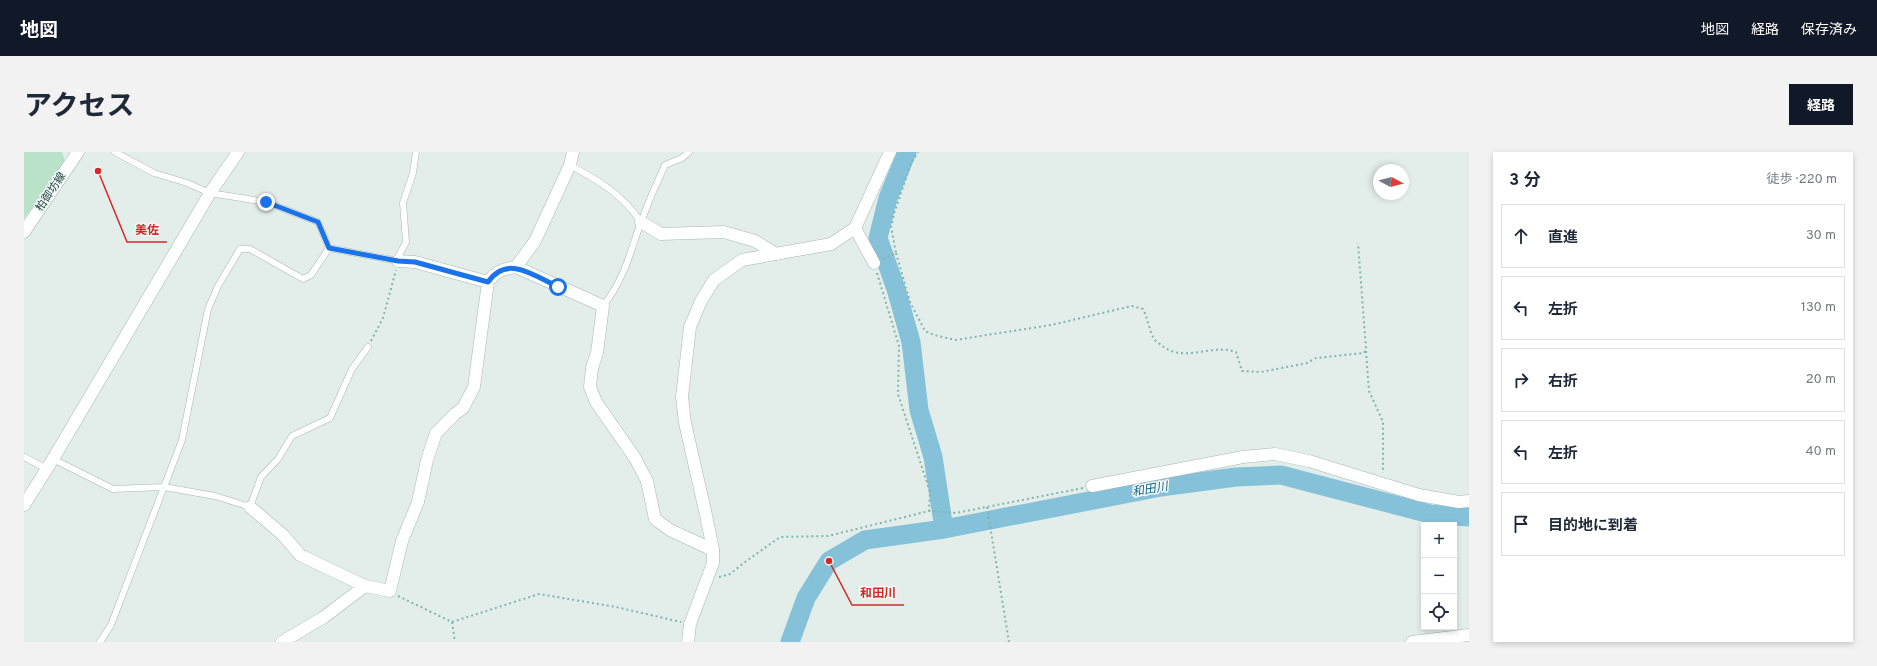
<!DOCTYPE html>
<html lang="ja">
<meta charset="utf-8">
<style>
body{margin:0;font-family:Overpass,"Noto Sans JP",sans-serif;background:#f2f2f3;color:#1f2937}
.controls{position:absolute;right:12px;bottom:12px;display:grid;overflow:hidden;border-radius:0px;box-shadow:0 2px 6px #0003}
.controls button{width:36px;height:36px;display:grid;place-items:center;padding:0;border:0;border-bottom:1px solid #e0e1e3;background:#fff;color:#1f2937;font:20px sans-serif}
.compass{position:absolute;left:1349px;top:12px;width:36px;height:36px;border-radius:50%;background:#fff;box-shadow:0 2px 6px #0003;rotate:97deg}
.stop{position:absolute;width:12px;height:12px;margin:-9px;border:3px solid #1a73e8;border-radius:50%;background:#fff}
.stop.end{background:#1a73e8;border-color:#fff;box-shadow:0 1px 4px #0008}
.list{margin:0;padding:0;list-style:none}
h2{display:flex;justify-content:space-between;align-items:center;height:52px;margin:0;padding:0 16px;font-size:17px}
h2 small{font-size:13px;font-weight:400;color:#747a83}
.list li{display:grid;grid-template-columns:26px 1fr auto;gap:12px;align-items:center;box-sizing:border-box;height:64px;margin:0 8px 8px;padding:0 8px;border:1px solid #e0e1e3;border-radius:0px}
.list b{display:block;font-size:15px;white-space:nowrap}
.list em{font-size:13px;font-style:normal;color:#747a83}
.icon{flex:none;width:22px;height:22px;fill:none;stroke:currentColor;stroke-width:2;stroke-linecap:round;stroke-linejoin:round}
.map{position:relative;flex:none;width:1445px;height:490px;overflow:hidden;border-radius:0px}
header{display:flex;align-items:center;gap:24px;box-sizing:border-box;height:56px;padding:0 20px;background:#111827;color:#fff}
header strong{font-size:19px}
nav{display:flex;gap:22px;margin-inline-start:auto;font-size:14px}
.intro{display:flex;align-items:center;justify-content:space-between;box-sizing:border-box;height:96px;padding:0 24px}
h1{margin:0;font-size:28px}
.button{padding:10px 18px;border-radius:0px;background:#111827;color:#fff;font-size:14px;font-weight:700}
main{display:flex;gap:24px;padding:0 24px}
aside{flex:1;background:#fff;border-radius:0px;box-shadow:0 2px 6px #0003}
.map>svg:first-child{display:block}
</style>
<header>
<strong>地図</strong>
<nav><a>地図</a><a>経路</a><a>保存済み</a></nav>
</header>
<div class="intro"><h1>アクセス</h1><a class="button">経路</a></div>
<main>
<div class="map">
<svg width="1445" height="490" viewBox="0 0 1445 490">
<rect width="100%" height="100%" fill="#e3eeea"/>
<!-- green -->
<path fill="#b9e2c9" d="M0,0H38L41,10L0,67Z"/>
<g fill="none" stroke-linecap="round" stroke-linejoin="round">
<!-- river -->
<path stroke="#85c1d9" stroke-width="19" d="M883,0L864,46L854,86L872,137L887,190L895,258L909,305L920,377
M766,490L782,446L805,409L841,388L920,377L1137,335L1212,325L1257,323L1406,362L1445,365"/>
<defs>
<path id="service" d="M91,0L130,21L163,31L186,41L242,50L294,70L305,96L374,109
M546,13C575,29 598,42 617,70
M372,109L382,90L379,51L389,21L392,0
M579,154C600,128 606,101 617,70C624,51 632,32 641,13L658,6L665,0
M0,305L23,317
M29,307L89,337L140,335L191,344L226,355L237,325L254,307L268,284L306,266L328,217L344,195
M76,490L87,473L158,288L184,157L194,134L216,97H226L279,127L287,123L305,96"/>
<path id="minor" d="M617,70L637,82L700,80L731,89L752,102
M831,76L850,111
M374,109L391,110L464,130
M492,115L511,89L546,13L549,0
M1068,334L1219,305L1251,302L1285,309L1395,343L1435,350L1445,349
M0,353L29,307L186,41L214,0
M226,355L259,383L276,403L341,434L366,439L378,389L394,350L403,308L412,281L431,262L439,256L450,235L464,130C472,119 479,117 492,115L579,154L573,201L568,216L566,235L572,250L611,306L623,329L631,367L646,378L689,398
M258,490L300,465L341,434
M1388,490L1445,483"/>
<path id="tertiary" d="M664,490L666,472L689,411V398L682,363L661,271L658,245L666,175L677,149L690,128L718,108L807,92L831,76L866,0"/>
<path id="secondary" d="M0,80L54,0"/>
</defs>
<!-- service casing -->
<use href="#service" stroke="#a5b7b3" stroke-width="7"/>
<!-- minor casing -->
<use href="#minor" stroke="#a5b7b3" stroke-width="13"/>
<!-- tertiary casing -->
<use href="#tertiary" stroke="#a5b7b3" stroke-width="13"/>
<!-- secondary casing -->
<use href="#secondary" stroke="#9fbbb5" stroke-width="13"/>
<!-- path -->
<path stroke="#7fb5ab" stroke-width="2" stroke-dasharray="2 3" stroke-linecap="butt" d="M872,101L886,150L901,179L910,183L931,188L1027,173L1108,154L1119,157C1124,167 1125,178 1130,187C1131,189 1135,191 1137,193C1160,212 1187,191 1212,200L1218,219L1237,220L1283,211L1292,206L1340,201L1342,197L1334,91
M859,107L872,101L867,75L870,62L887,11L894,0
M853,121L875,194L874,242L906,340L905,359
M347,189L359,166L372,118
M1342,199L1345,239L1359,270V321
M963,355L985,490
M695,425L706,422L721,410L756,385L804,384L905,359L932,361L1059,336
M374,444L428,470L515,442L592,455L657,470
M428,470L431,490"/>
<!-- service -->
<use href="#service" stroke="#fff" stroke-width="6"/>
<!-- minor -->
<use href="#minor" stroke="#fff" stroke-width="12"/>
<!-- tertiary -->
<use href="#tertiary" stroke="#fff" stroke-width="12"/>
<!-- secondary -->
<use href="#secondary" stroke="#fff" stroke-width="12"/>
</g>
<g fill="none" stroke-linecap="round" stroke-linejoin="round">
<!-- route -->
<path stroke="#1a73e8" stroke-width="5" d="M242,50L294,70L305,96L374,109L391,110L464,130C483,102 511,124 534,135"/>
</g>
<g text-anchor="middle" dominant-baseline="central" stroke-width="3" stroke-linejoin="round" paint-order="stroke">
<!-- street labels -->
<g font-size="11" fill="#20423d" stroke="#f4faf8">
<text transform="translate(27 40) rotate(-56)">柏御坊線</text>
</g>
<!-- water labels -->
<g font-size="12" font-style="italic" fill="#136385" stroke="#f4faf8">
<text transform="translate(1126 338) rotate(-10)">和田川</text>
</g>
</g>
<!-- callouts -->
<path fill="none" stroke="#d62828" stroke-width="1.5" d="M74 19L103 90H143M805 409L828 453H880"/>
<g fill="#d62828" stroke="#f4faf8" stroke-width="1.5">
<circle cx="74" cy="19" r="4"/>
<circle cx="805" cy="409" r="4"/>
</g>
<g font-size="12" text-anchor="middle" font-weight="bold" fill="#d62828" stroke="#f4faf8" stroke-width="3" stroke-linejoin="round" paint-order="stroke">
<text x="123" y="82">美佐</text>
<text x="854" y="445">和田川</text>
</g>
</svg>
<div class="controls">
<button>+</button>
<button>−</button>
<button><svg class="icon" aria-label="locate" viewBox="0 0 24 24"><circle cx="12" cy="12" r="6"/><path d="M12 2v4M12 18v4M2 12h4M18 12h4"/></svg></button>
</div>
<svg class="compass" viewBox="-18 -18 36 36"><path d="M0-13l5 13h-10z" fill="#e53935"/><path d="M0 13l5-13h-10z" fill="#747a83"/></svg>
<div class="stop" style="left:534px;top:135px"></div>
<div class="stop end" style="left:242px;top:50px"></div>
</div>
<aside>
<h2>3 分<small>徒歩 · 220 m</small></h2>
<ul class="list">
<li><svg class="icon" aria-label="ahead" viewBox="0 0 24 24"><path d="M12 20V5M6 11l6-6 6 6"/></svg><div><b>直進</b></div><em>30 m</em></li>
<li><svg class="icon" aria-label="left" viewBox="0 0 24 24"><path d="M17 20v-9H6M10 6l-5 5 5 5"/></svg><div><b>左折</b></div><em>130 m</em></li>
<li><svg class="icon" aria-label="right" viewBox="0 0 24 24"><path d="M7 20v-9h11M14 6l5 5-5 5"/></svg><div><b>右折</b></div><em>20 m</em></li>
<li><svg class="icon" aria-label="left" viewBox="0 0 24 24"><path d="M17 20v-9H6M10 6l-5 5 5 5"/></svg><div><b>左折</b></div><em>40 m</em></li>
<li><svg class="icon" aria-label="arrive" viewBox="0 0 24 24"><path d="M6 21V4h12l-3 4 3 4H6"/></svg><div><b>目的地に到着</b></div></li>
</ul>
</aside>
</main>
